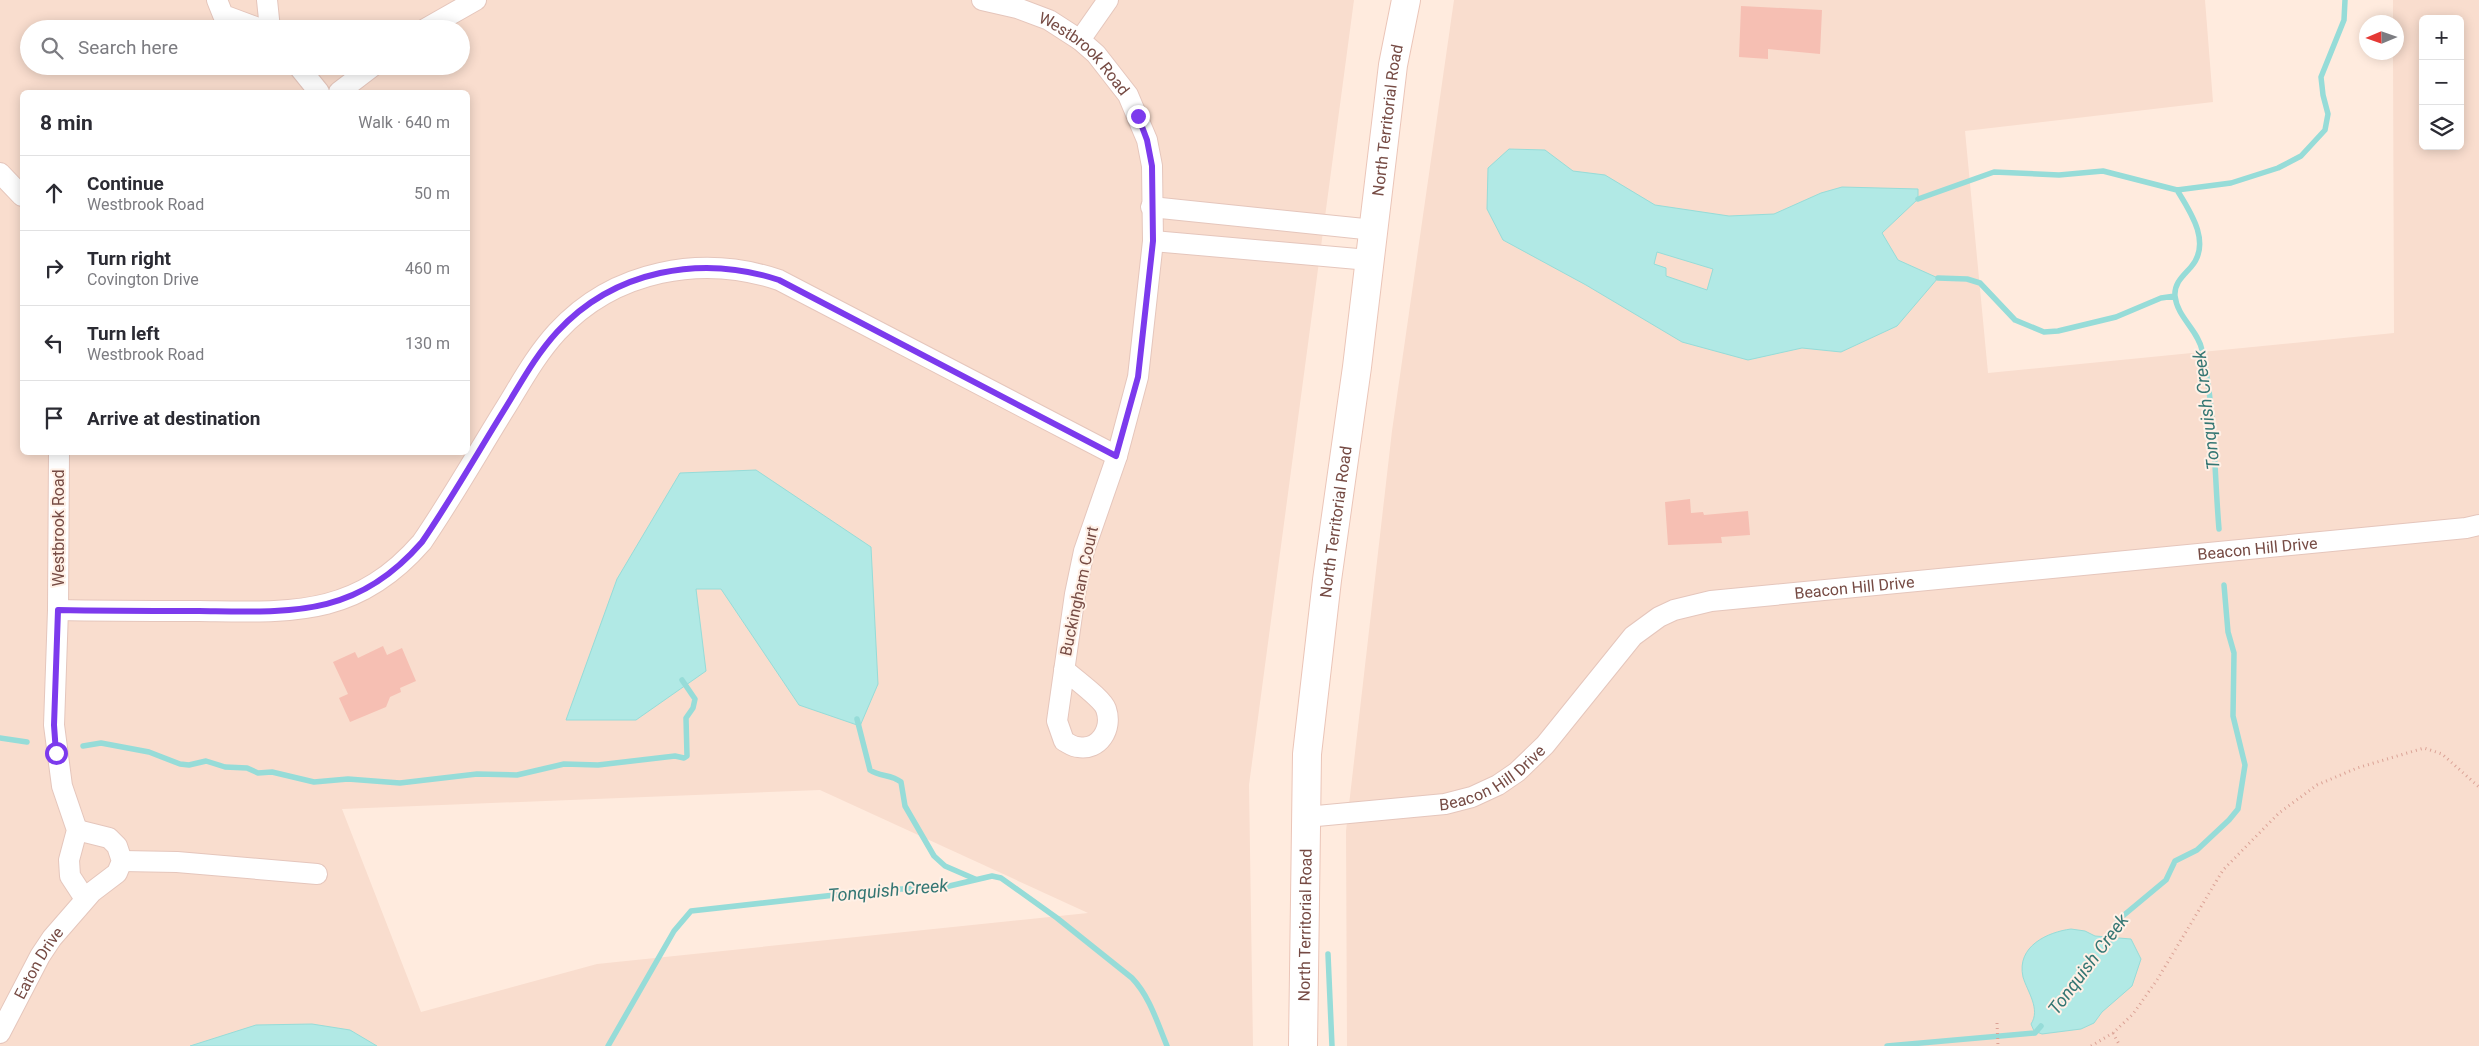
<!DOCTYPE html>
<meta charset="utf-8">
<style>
body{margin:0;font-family:Roboto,sans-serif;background:#f7f7f7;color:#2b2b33}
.controls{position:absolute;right:15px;top:15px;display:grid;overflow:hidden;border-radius:8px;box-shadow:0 2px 12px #0003}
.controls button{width:45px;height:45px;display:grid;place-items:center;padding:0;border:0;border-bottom:1px solid #e1e1e2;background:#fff;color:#2b2b33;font:25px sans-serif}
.compass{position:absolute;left:2359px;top:15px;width:45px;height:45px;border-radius:50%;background:#fff;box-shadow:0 2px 12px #0003;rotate:268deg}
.stop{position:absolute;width:15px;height:15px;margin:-11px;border:4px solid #7c3aed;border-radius:50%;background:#fff}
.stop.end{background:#7c3aed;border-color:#fff;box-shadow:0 1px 5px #0008}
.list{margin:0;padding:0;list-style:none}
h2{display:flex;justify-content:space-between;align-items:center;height:65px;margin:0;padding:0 20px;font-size:21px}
h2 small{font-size:16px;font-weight:400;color:#7c7c81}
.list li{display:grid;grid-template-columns:32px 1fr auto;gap:15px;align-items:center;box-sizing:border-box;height:75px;padding:0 20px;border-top:1px solid #e1e1e2}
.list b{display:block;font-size:19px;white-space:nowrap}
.list p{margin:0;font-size:16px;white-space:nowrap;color:#7c7c81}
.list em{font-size:16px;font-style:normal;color:#7c7c81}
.icon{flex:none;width:28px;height:28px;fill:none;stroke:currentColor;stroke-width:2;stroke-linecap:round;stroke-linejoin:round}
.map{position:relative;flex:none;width:2479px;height:1046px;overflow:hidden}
.search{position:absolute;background:#fff;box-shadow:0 2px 12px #0003;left:20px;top:20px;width:450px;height:55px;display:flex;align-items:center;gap:12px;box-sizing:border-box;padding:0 18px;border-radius:28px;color:#7c7c81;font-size:19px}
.panel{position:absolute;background:#fff;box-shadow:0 2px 12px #0003;left:20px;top:90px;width:450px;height:365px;border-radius:8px}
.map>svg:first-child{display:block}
</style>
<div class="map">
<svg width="2479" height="1046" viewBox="0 0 2479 1046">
<rect width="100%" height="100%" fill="#ffebde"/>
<!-- residential -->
<path fill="#f9ddce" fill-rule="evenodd" d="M0,0H1354L1249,785L1253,1046H0ZM29,29H461V66H29ZM22,92H468V452H22ZM820,790L1088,913L597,964L421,1012L342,809Z
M1454,0H2205L2213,102L1965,131L1988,373L2394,333L2393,53L2396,52V22H2393V0H2479V1046H1347L1346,831L1392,431ZM2423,19H2460V146H2423Z"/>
<!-- water -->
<path fill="#b1e9e5" stroke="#96dcd8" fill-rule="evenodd" d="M1509,149L1545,150L1573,171L1605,175L1655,205L1729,216L1774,214L1821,193L1842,187L1918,189V199L1882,233L1898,260L1938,278L1897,326L1841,352L1802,348L1748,360L1682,342L1586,285L1503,240L1487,209L1488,168ZM1657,252L1713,269L1707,290L1666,276V268L1654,264Z
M756,470L871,547L878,684L860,726L799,705L721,589H696L706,671L636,720H566L617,579L680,473Z
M2071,929L2085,931L2095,936L2131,939L2141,959L2132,986L2102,1012L2094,1023L2081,1029L2042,1034L2034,1031L2031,1024C2041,1009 2027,991 2023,977C2016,946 2048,932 2071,929Z
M312,1024L350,1030L377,1046H190L256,1025Z"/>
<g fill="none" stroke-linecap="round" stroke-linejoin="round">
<!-- stream -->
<path stroke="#96dcd8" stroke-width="5.5" d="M2177,190C2190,211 2212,243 2191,267C2183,276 2174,283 2175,296C2177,317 2198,330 2202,350C2215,408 2214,470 2219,529
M1918,199L1994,172L2059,175L2103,171L2177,190L2231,183L2278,168L2301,156L2325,130L2328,114L2323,95L2321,77L2344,20L2345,0
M1938,278L1967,279L1980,283L2015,320L2044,332L2058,331L2116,317L2161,298L2175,296
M857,719L870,770C880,777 891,774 901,782L905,806L934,856L945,866L975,879
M0,738L27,742
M83,746L101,743L149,752L180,764L189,765L206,761L225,767L247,768L258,773L272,772L314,782L348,779L400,783L477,774L517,775L564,764L598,765L675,756L684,758L687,756L686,718L693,708L695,699L682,680
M2110,941L2118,920L2166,880L2175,861L2197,850L2229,820L2238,809L2245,765L2233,716L2234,653L2228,632L2224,585
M1328,954L1332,1046
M608,1046L674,931L691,911L880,890L945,887L992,876L1001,878L1057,918L1132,978C1150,997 1157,1022 1167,1046
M1887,1046L2035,1033L2041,1026"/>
</g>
<!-- building -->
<path fill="#f6bfb3" d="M1741,6L1822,10L1820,54L1768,49V59L1739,57Z
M1690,499L1691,513L1703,512L1704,515L1748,511L1750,535L1721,537L1722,543L1668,545L1665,502Z
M383,646L387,655L402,648L416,681L400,688L401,692L390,697L386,707L350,722L339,698L348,694L333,662L355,652L358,658Z"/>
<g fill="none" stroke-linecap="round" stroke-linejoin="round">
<defs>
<g id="minor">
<path d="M217,0L223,15L261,29"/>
<path d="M267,0L270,29"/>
<path id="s1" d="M982,0L1017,8L1049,20L1080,40L1096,54L1128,95L1147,140L1152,166L1153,241L1138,377L1117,456L1084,551L1075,594L1057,721L1064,741C1068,743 1073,747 1078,747C1099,751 1113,729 1106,709C1102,698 1073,678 1064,669"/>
<path d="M425,29L476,0"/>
<path d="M1080,40L1108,0"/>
<path d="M298,66L319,92"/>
<path d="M339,92L373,66"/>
<path d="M0,173L22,196"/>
<path d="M1151,207L1374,230"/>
<path d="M1153,241L1369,260"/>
<path d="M59,452L58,610L54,725L62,786L77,830L69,860L70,876L85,899"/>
<path d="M58,610C105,611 152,611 199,611C291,612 356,618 422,542C452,498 478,452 506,407C522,381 536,355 557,332C614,270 702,254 779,280L1117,456"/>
<path id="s2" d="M1306,817L1445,804L1472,797L1498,785L1517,772L1545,745L1633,636L1659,617L1674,610L1711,601L2466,528L2479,525"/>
<path d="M122,861L177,862L317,874"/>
<path id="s3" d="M0,1033L40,956L52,938L92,892L117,873L122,861L117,846L109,838L77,830"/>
</g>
<g id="secondary">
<path id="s4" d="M1303,1046L1307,754L1327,580L1357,367L1393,65L1406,0"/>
</g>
</defs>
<!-- minor casing -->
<use href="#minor" stroke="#e5c6bc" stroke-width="22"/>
<!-- secondary casing -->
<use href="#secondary" stroke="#ebc5b8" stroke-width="30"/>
<!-- path -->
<path stroke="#dba296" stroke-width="3" stroke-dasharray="1 4" stroke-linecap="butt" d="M1997,1023L1998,1046
M2113,1033L2120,1046
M2091,1046L2113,1033L2133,1014L2157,980L2223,870L2279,813L2317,785L2357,768L2424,748L2442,754L2479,787"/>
<!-- minor -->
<use href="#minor" stroke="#fff" stroke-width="20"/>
<!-- secondary -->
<use href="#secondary" stroke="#fff" stroke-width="28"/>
</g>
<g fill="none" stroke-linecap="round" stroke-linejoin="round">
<!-- route -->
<path stroke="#7c3aed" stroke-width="6" d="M56,753L54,725L58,610C105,611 152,611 199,611C291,612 356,618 422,542C452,498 478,452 506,407C522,381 536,355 557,332C614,270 701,254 779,280L1116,456L1138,377L1153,241L1152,166L1147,140L1138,116"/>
</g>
<g text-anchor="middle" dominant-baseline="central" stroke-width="4" stroke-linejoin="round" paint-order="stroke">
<!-- street labels -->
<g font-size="16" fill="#764b44" stroke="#fff0e6">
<text stroke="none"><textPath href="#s1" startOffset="119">Westbrook Road</textPath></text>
<text stroke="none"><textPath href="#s4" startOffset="931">North Territorial Road</textPath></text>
<text stroke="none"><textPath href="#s4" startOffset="526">North Territorial Road</textPath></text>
<text transform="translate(58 528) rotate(-90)">Westbrook Road</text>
<text stroke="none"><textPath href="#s2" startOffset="1034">Beacon Hill Drive</textPath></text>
<text stroke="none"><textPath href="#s2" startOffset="629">Beacon Hill Drive</textPath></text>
<text transform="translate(1079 591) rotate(-78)">Buckingham Court</text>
<text stroke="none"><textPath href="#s2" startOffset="194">Beacon Hill Drive</textPath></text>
<text stroke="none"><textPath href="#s4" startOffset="121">North Territorial Road</textPath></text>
<text stroke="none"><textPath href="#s3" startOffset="80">Eaton Drive</textPath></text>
</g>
<!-- water labels -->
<g font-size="18" font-style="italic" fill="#347673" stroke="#fff0e6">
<text transform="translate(2206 410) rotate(-97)">Tonquish Creek</text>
<text transform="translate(888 890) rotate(-5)">Tonquish Creek</text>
<text transform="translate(2088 964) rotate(-53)">Tonquish Creek</text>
</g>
</g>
</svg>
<div class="controls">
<button>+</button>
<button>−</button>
<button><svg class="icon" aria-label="layers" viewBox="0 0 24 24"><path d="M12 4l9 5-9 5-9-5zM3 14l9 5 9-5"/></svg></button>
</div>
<svg class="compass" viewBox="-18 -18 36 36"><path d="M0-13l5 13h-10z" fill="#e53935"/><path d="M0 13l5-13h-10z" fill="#7c7c81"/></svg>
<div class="stop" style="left:56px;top:753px"></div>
<div class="stop end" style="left:1138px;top:116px"></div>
<div class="search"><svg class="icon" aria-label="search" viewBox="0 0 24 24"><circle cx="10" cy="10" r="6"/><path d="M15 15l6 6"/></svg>Search here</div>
<section class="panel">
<h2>8 min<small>Walk · 640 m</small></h2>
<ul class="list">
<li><svg class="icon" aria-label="ahead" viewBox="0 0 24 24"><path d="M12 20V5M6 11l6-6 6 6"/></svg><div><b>Continue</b><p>Westbrook Road</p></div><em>50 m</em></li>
<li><svg class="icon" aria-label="right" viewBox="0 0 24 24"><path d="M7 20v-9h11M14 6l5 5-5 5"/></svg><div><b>Turn right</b><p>Covington Drive</p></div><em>460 m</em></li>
<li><svg class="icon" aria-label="left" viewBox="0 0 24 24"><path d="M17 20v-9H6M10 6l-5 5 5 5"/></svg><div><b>Turn left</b><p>Westbrook Road</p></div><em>130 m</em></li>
<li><svg class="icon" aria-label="arrive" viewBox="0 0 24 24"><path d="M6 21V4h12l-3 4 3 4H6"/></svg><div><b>Arrive at destination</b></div></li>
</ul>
</section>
</div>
